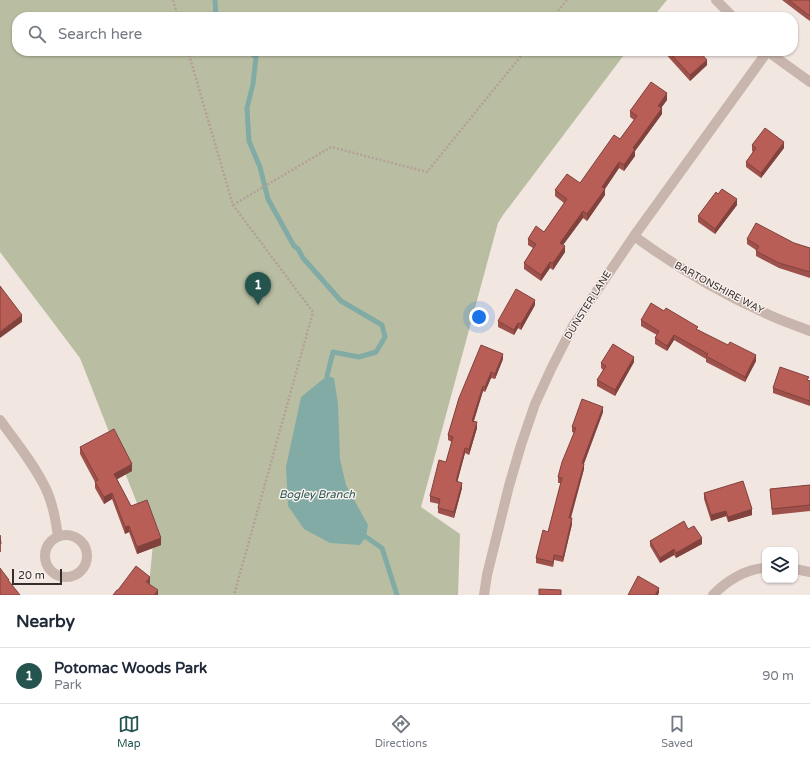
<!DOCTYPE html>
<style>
body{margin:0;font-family:"Varela Round",sans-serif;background:#f2f2f3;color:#1f2937}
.controls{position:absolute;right:12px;bottom:12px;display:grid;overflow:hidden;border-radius:8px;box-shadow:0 1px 3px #0004}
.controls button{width:36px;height:36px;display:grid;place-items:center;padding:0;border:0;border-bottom:1px solid #e0e1e3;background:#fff;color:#1f2937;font:20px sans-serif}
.scale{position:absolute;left:12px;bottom:10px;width:50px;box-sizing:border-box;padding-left:4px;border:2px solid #372d2b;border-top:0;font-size:11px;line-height:14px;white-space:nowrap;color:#372d2b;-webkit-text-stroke:3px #f8f1ed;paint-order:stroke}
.you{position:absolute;left:479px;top:317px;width:14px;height:14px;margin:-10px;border:3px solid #fff;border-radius:50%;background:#1a73e8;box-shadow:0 0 0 6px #1a73e833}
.badge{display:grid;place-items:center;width:26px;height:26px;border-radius:50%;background:#25544f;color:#fff;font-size:13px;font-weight:700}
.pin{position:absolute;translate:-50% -33px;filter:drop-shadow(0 1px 2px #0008)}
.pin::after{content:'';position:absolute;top:21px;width:14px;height:12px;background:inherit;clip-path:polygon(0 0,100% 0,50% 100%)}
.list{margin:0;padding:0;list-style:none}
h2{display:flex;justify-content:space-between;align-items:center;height:52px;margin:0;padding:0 16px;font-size:17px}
h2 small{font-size:13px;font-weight:400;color:#747a83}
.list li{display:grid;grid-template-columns:26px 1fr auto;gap:12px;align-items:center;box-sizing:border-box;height:56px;padding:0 16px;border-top:1px solid #e0e1e3}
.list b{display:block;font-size:15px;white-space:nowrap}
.list p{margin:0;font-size:13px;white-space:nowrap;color:#747a83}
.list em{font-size:13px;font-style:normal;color:#747a83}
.icon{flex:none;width:22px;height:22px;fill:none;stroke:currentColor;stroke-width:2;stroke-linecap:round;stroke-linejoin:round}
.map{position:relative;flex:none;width:810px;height:595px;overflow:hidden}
.search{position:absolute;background:#fff;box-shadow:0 1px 3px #0004;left:12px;right:12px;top:12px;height:44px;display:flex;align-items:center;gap:10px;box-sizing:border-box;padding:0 14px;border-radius:16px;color:#747a83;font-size:15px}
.sheet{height:108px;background:#fff}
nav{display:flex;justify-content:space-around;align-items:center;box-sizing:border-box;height:56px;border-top:1px solid #e0e1e3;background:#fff;font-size:11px;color:#747a83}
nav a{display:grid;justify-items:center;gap:2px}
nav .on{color:#25544f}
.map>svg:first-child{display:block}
</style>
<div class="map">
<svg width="810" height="595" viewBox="0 0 810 595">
<rect width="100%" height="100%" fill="#f1e6e0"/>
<!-- green -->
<path fill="#b9bea2" d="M0,0H667L653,17H17V51H627L503,215L498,223L421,507L460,534L458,595H148L153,544L80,358L0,252Z"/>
<!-- water -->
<path fill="#82aba5" d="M327,376L334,378L338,404L340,459L346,485L368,525L366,537L360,545L330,543L304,529L288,506L286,467L301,397Z"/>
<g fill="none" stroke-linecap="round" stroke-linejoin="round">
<!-- stream -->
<path stroke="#82aba5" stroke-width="5" d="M215,0L216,17
M248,51L256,57L253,84L247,108L249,141L260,167L268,199L294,246L298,249L303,258L341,301L382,325L385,337L376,352L359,357L333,352L327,376
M366,537L382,548L397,595"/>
<!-- path -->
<path stroke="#b39f98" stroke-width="2.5" stroke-dasharray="2 2" stroke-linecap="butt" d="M173,0L178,17
M553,17L567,0
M188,51L233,205L313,312L234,595
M233,205L331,147L427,172L525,51"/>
<!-- street -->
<path stroke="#c8b5ad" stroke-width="10" d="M716,0L733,17
M767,51L810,82
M634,236C675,266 718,292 765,313C779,320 795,325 810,331
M0,420C16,442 34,464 46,489C53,504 56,521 58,537
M45 556a21 21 0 1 1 42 0a21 21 0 1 1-42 0Z
M795,569L810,572
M484,595L487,575L509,486L521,445L535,404L552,367L573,326L634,236L767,52
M713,595C726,581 746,569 765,568"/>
</g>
<!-- wall -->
<path fill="#9e514b" d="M782,0H810V21L807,19Z
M663,51H699L707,65L690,81Z
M667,100L661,108L662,114L635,151V156L624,171L619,168L605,189V195L587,221L583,218L563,245L565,252L553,270L550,268L541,281L524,269V263L533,248L528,245V239L544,232L564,203L555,196V190L580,183L620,139L634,120L630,117V111Z
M752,145L784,148L761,178L746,167V162L753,152L752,151Z
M718,194L737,205L715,234L698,222V216Z
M747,239L794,243L810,248V278L779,268L756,256V250L747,244Z
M535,305L521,330L518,328L514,335L498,327V321Z
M641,320L698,330L756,361L745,382L706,362V359L674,340L667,351L655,344V338L657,335L641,326Z
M503,359L495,379L491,378L485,392L483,391L474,421L477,428L469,455L465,453L457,482L462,488L454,518L438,513V508L439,504L430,502V496L446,462L452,442L448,440V435L459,398Z
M634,362L615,396L597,386V380L603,370L601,368V363Z
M809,380L810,381V406L773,393V388Z
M603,412L584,464V469L571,518L572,524L563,562L554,560L553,567L536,563V558L548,532L561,483H558V477L574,433L572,432V427Z
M80,447L132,471L117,479L131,506L161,545L137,554L129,532L125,534L112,499L104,504L95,488V482L80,454Z
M810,485V511L772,515L770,489Z
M704,493L752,515L728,522L726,516L711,521L704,499Z
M688,529L702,544L676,558L674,555L660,563L650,546V541Z
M0,535L1,544V552H0Z"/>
<!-- shaded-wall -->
<path fill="#81423d" d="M707,60V65L690,81V75Z
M667,93V100L658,112V106Z
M662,108V114L635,151V156L624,171V165L633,148Z
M784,142V148L761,178V173Z
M619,162V168L602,193V187Z
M605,189V195L587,221V214Z
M737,199V205L715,234V229Z
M583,211V218L560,249V243Z
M565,246V252L553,270V263Z
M550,262V268L541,281V275Z
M535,300V305L521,330V324Z
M22,315V322L0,338V332Z
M518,323V328L514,335V330Z
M674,335V340L667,351V346Z
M503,354V359L495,379V374Z
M756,355V361L745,382V377Z
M634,357V362L615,396V390Z
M491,372V378L485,392V387Z
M483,386V391L472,426V421Z
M603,407V412L582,468V463Z
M477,422V428L469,455V449Z
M465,448V453L456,487V481Z
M132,464V471L114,481V474Z
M584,464V469L569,523V518Z
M462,483V488L454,518V512Z
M112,493V499L104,504V497Z
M752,509V515L728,522V517Z
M726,511V516L711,521V515Z
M572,518V524L563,562V557Z
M129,526V532L125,534V527Z
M161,538V545L137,554V547Z
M702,538V544L676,558V553Z
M674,549V555L660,563V558Z
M554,555V560L553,567V562Z
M150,577V584L146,582Z
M659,588V593L658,595H655Z
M158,590V595H154Z"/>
<!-- building -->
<path fill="#b85e57" stroke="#81423d" d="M789,0H810V16L807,14Z
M668,51H699L707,60L690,75Z
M651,82L667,93L658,106L662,108L633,148L635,149L624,165L619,162L602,187L605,189L587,214L583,211L560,243L565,246L553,263L550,262L541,275L524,263L536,244L528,239L536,226L544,232L567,199L555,190L567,174L580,183L614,135L620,139L637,116L630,111Z
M765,128L784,142L761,173L746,162L756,148L752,145Z
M722,189L737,199L715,229L698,216L716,192L718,194Z
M756,223L794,243L810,248V272L779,263L756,251L759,246L747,239Z
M0,286L22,315L0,332Z
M516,289L535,300L521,324L518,323L514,330L498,321Z
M651,303L664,311L666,308L698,327L696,329L728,345L730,342L756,355L745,377L706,356L708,354L674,335L667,346L655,338L659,331L641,320Z
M613,344L634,357L615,390L597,380L606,366L601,363Z
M481,345L503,354L495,374L491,372L485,387L483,386L472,421L477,422L469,449L465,448L456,481L462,483L454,512L438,508L440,499L430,496L439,460L446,462L453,437L448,435L459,398Z
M780,367L809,377L807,380L810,381V401L773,388Z
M582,399L603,407L582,463L584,464L569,518H572L563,557L554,555L553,562L536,558L543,530L548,532L562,478L558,477L562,462L576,428L572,427Z
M114,429L132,464L114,474L131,506L147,500L161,538L137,547L129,526L125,527L112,493L104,497L95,482L98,480L80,447Z
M743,481L752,509L728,517L726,511L711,515L704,493Z
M810,485V505L772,509L770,489Z
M684,521L688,529L694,526L702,538L676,553L674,549L660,558L650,541Z
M0,535L1,544H0Z
M136,566L150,577L146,582L158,590L154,595H113L117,590H118Z
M0,568L9,580H8L20,595H0Z
M638,576L659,588L655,595H628Z
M539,589L561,590V595H539Z"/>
<g text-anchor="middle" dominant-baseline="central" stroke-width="3" stroke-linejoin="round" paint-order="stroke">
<!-- street labels -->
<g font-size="10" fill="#372d2b" stroke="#f8f1ed">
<text transform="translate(719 288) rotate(28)">BARTONSHIRE WAY</text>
<text transform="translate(588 305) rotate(-58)">DUNSTER LANE</text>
</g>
<!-- water labels -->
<g font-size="11" font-style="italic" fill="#25544f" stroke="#f8f1ed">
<text x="317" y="494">Bogley Branch</text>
</g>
</g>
</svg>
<div class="controls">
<button><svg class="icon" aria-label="layers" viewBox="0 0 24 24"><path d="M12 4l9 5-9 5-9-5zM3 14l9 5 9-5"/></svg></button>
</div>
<div class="scale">20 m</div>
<div class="you"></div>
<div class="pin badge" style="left:258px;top:305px">1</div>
<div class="search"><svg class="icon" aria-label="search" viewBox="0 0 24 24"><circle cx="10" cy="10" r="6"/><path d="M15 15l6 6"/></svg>Search here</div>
</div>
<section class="sheet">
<h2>Nearby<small></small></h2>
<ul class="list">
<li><span class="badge">1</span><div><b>Potomac Woods Park</b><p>Park</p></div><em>90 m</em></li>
</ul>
</section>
<nav>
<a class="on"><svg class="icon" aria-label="map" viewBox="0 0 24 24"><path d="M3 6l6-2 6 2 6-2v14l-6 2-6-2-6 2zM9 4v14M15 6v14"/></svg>Map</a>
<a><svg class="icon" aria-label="directions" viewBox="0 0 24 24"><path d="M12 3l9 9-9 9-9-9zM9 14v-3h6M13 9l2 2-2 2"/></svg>Directions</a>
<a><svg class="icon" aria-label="saved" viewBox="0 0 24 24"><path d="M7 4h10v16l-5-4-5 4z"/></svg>Saved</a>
</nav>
